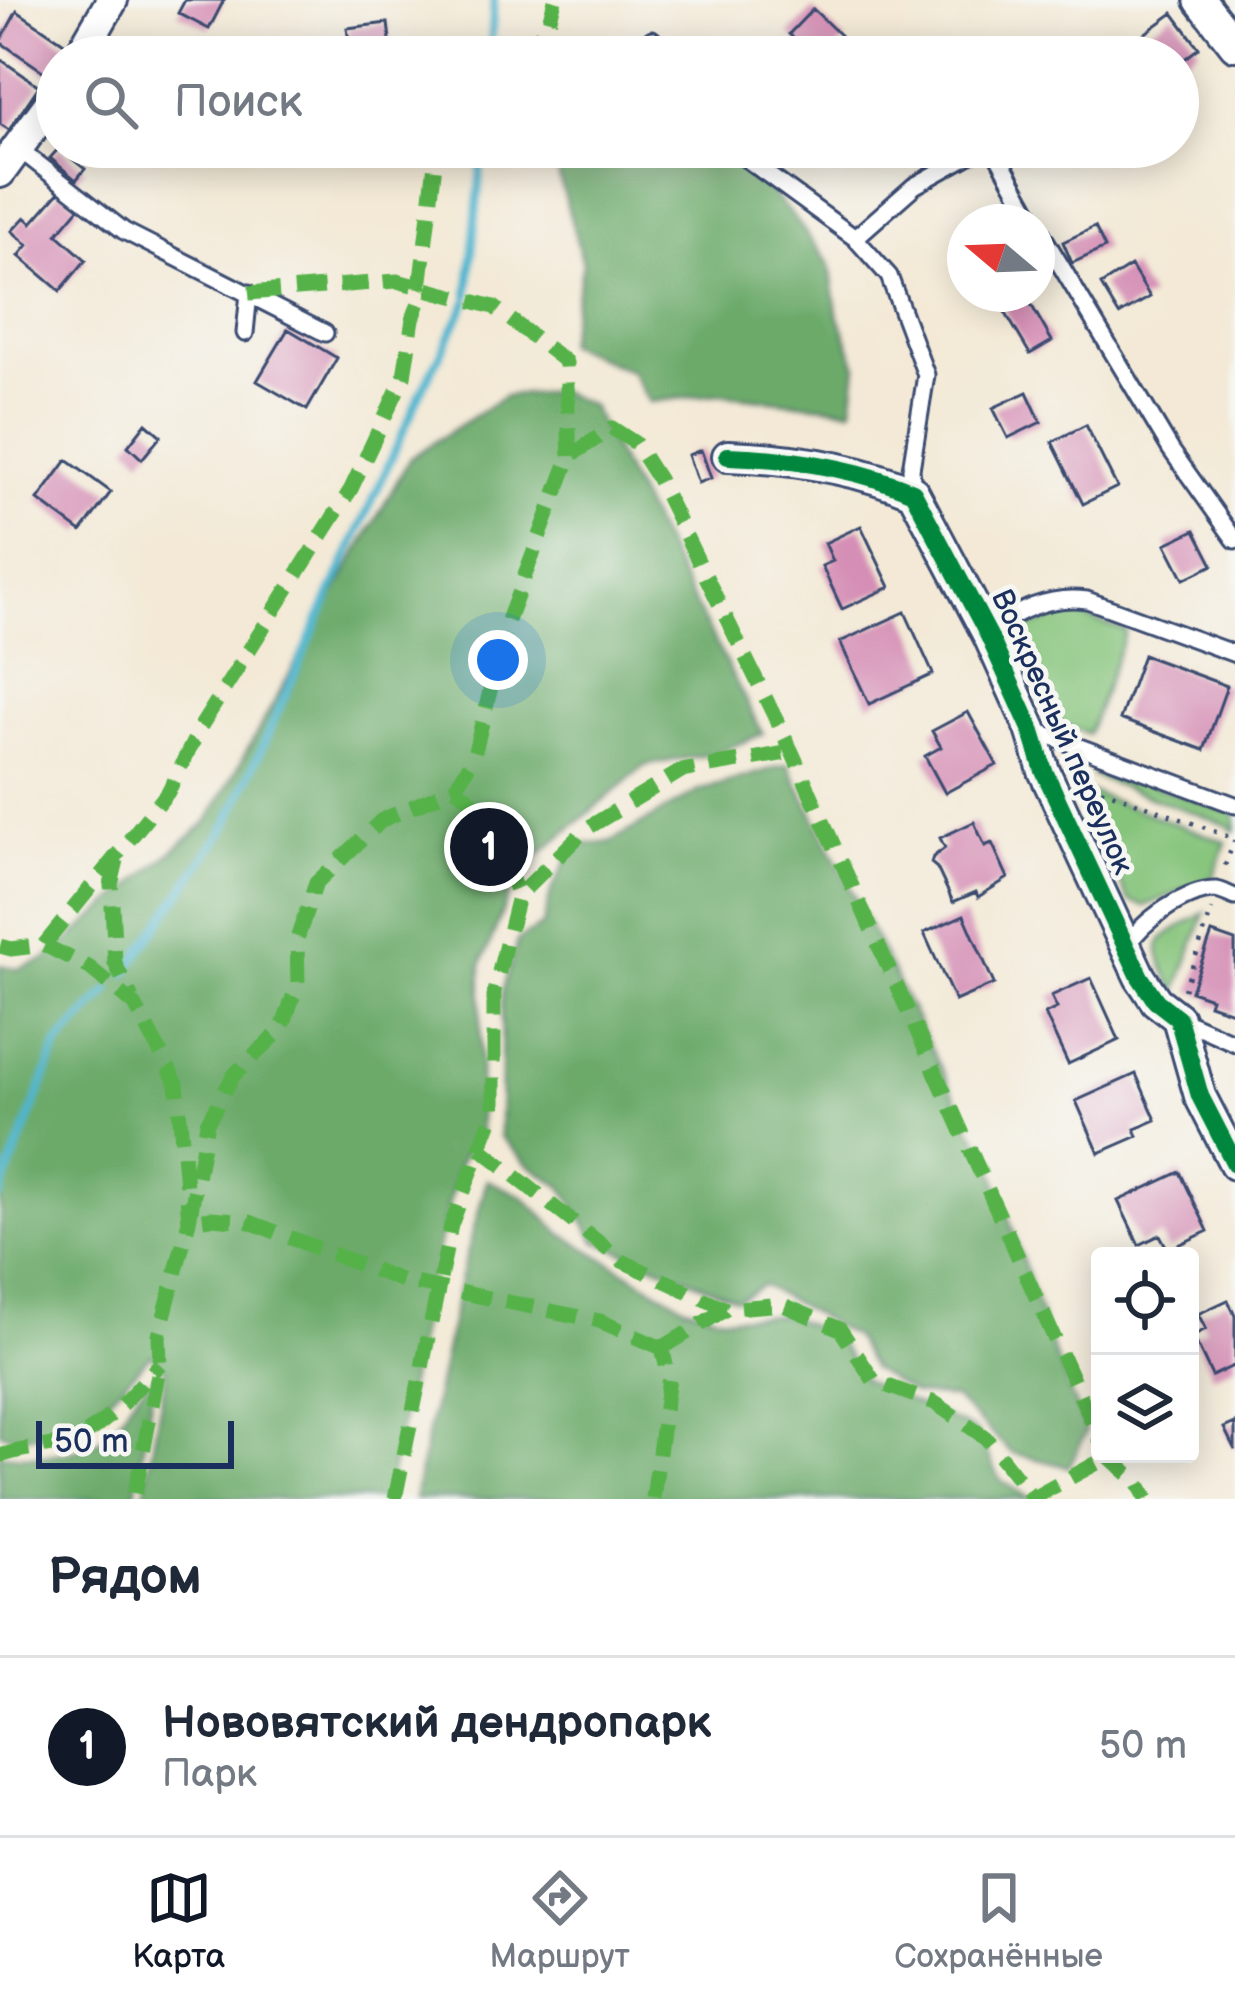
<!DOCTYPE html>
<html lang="ru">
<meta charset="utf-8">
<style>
body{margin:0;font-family:"Balsamiq Sans",sans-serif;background:#f6f6f7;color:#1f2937}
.controls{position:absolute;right:36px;bottom:36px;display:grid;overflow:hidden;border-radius:12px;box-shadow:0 6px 30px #0003}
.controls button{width:108px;height:108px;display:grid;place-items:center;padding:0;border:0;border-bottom:3px solid #e0e1e3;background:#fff;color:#1f2937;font:60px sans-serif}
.compass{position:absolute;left:947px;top:204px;width:108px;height:108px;border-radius:50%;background:#fff;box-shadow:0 6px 30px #0003;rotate:289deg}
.scale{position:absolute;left:36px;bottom:30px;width:198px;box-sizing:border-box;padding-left:12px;border:6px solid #1b2f5e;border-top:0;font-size:33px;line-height:42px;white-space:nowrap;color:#1b2f5e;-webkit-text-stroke:9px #f6f6f2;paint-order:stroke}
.you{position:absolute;left:498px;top:660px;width:42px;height:42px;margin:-30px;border:9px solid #fff;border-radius:50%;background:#1a73e8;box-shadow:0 0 0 18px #1a73e833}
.badge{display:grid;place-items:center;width:78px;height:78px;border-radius:50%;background:#111827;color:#fff;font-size:39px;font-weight:700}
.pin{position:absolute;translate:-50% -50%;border:6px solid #fff;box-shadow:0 3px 12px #0006}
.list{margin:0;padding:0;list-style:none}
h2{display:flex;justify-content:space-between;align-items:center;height:156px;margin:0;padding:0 48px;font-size:51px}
h2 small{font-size:39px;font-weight:400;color:#747a83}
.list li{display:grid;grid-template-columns:78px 1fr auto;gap:36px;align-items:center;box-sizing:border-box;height:180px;padding:0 48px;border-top:3px solid #e0e1e3}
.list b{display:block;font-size:45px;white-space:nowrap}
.list p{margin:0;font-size:39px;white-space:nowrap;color:#747a83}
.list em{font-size:39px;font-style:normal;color:#747a83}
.icon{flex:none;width:66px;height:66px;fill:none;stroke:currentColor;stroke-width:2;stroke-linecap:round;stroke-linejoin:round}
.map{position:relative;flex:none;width:1235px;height:1499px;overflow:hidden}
.search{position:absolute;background:#fff;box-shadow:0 6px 30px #0003;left:36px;right:36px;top:36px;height:132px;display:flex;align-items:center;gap:30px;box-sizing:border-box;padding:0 42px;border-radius:66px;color:#747a83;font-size:45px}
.sheet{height:336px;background:#fff}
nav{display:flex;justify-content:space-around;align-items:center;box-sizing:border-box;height:168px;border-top:3px solid #e0e1e3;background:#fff;font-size:33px;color:#747a83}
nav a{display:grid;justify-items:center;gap:6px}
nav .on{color:#111827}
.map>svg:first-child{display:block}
</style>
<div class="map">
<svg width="1235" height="1499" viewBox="0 0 1235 1499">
<rect width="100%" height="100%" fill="#f6f6f2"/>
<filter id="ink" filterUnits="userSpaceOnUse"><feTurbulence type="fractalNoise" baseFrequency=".00833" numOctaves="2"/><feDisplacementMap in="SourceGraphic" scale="24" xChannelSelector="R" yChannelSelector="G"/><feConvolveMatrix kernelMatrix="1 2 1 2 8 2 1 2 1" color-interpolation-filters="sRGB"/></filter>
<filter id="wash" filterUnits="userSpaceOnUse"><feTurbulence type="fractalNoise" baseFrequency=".004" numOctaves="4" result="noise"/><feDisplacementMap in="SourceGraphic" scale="48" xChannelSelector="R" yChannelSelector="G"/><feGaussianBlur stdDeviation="2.7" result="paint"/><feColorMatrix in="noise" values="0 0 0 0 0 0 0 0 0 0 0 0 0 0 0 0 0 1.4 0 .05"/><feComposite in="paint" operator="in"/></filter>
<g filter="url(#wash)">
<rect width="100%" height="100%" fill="#f3e9d6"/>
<!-- green -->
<path fill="#86c47b" stroke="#507a6c" stroke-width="3" d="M1072,613L1126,631L1088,734C1035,716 1038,694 1017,647L1016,637L1023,629Z
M1095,766L1235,814V831L1225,824L1092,776Z
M1078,788L1226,842L1213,878L1145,906L1128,900Z
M1205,913L1176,993C1148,936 1152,943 1205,913Z"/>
<!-- forest -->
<path fill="#6caa6b" stroke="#446c64" stroke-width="3" d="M551,147H721L743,162L795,219L830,265L837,312L857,366L852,409L718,394L649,402L631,371L566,344L583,264Z
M558,391L591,406L763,734L713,754L646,765L518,872L481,966L480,1132L459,1163L429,1285L386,1499H143L166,1371L151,1355L74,1433L11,1437L0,1432V965L18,969L46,959L208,821L410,458L505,396Z
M788,764L971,1128L988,1154L1048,1337L1086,1432L1069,1467L1012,1453L954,1398L914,1394L872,1369L854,1337L763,1285L737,1299L596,1241L562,1187L526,1163L500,1136L502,992L518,940L543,925L551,892L574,845L610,842L699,791Z
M487,1180L522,1196L562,1234L685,1306L724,1317L785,1315L834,1336L864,1380L976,1431L1001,1481L1033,1499H414L460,1280Z
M155,1378L134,1499H0V1454C35,1458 97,1457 118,1422C129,1405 136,1388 155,1378Z"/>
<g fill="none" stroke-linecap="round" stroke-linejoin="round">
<!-- stream -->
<path stroke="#50b6cf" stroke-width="8" d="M490,57L494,0
M468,295L483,147
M126,973L226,827L421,392L467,302
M0,1195L58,1044L109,990"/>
</g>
<g id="blocks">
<!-- building -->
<path fill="#d58eb5" d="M185,0H224L209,29L178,13Z
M813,9L845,40L828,57H813L789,34Z
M17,11L67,45L47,74L0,42Z
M1173,13L1199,48L1178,64V57H1138L1129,45Z
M388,23L392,57H351L347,28Z
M0,59L39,86L9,130L0,124Z
M59,148L85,169L76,180L50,158Z
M61,190L80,207L57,234L86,260L60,291L19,256L28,245L12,231L25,217L32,223Z
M1095,227L1105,248L1072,263L1063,242Z
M1131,266L1150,297L1119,315L1101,285Z
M1025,294L1052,341L1030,354L1002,307Z
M288,329L337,358L307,410L257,381Z
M1027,392L1041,422L1008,438L993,408Z
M146,423L161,436L142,459L128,446Z
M1086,425L1117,487L1083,504L1052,442Z
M701,450L711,478L698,483L688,455Z
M67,460L111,492L81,532L38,500Z
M861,526L890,587L842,609L822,566L833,561L825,543Z
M1195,530L1213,565L1184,579L1166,544Z
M905,612L933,674L869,704L840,642Z
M1143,655L1227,686L1204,750L1120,719Z
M968,712L997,765L945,793L925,756L941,747L932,731Z
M974,822L985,846L992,843L1008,878L978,897L976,892L953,902L937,868L931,863L933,857L945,848L940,838Z
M964,915L994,984L955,1001L924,933Z
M1212,933L1235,941V1013L1209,1004L1211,998L1191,991Z
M1091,978L1119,1040L1068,1064L1045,1014L1057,1008L1051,996Z
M1136,1074L1156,1120L1135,1129L1138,1136L1099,1153L1076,1101Z
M1180,1172L1208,1231L1168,1250L1160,1235L1139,1245L1118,1201Z
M1228,1300L1235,1316V1365L1212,1376L1193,1336L1206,1329L1198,1314Z
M1235,1423V1450L1224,1428Z"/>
</g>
</g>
<g filter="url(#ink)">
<use href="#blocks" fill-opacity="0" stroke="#3b4b70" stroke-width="3"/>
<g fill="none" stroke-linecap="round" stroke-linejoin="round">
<defs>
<path id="lane" d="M651,57L652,39
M730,147L855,238L889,276L926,375L911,469L913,492
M993,147L1035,222
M19,149L124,231L325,333
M1037,226L1171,450L1235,540
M855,238L914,186L984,147
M245,333L249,293
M989,636C1012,610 1052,595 1087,600L1235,654
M1034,730L1235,805
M1127,946C1142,921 1185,890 1216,890C1223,891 1229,895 1235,897
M1183,1020L1235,1043"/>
<path id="street" d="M1200,0L1235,45
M79,57L112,0
M0,172L57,94
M728,456C792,458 854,467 913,492L989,636L1031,729L1044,771L1140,977L1156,1001L1178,1018L1200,1096L1235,1164"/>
</defs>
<!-- lane casing -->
<use href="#lane" stroke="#3b4b70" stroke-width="21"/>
<!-- street casing -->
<use href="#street" stroke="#3b4b70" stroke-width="36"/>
<!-- path -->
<path stroke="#3b4b70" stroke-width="4.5" stroke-dasharray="3 9" stroke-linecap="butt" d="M1090,785L1235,839L1224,868
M1184,990L1212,910"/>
<!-- lane -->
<use href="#lane" stroke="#fff" stroke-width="15"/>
<!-- street -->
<use href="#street" stroke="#fff" stroke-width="30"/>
<!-- quiet -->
<path stroke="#55b248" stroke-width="15" stroke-dasharray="30 15" stroke-linecap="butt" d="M524,57L549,22L555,0
M420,288L437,147
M249,293L397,281L494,307L566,362L570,456
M455,788C493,812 503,856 518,896
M117,860L111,885L115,963L132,999
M44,945L168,792L201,726L351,489L404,376L413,319L424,289
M0,946L11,949L44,945L90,968L135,1005L177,1084L189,1221L159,1336L160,1364L134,1499
M480,1148L622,1261L726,1309
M662,1348L600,1321L400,1280L247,1221L211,1218L189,1221L207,1123L234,1075L282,1029L298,982L297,939L316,883L382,820L455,788L473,759L507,623L570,456L612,428L635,443L658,479L792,752L1100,1440
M662,1348L726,1309L781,1304L840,1329L874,1381L935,1403L986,1438L1033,1498
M1106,1454L1138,1483L1147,1499
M0,1456C24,1447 51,1448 74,1439C107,1427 136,1388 160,1364
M395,1499L451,1225L494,1112V992L518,896L586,829L681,771L792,752
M653,1499L669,1377L662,1348
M1031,1499L1108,1457"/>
<defs>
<path id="cycleway" d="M728,456C792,458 854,467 913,492L989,636L1031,729L1044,771L1140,977L1156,1001L1178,1018L1200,1096L1235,1164"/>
</defs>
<!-- cycleway casing -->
<use href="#cycleway" stroke="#f6f6f2" stroke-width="26"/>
<!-- cycleway -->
<use href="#cycleway" stroke="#00873e" stroke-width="18"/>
</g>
</g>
<g text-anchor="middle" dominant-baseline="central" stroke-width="10" stroke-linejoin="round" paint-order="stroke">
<!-- street labels -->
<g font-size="30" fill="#1b2f5e" stroke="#f6f6f2">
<text transform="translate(1062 732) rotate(66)">Воскресный переулок</text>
</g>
</g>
</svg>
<div class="controls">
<button><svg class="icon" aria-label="locate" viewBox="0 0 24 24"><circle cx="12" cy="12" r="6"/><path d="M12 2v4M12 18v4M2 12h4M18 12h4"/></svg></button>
<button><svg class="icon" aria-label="layers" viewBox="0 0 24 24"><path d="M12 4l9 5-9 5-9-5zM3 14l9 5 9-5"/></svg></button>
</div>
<svg class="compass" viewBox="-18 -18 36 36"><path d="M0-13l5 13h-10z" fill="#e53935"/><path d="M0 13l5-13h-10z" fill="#747a83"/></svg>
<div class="scale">50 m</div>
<div class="you"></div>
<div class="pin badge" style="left:489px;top:847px">1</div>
<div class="search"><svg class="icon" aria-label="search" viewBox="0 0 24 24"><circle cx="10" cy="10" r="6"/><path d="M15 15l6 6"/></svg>Поиск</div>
</div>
<section class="sheet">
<h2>Рядом<small></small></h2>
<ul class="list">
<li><span class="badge">1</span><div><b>Нововятский дендропарк</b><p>Парк</p></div><em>50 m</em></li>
</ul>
</section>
<nav>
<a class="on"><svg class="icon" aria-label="map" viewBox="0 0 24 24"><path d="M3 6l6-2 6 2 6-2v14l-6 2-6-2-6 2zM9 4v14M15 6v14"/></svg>Карта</a>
<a><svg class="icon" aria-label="directions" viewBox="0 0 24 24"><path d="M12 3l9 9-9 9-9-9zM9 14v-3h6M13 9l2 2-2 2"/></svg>Маршрут</a>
<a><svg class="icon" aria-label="saved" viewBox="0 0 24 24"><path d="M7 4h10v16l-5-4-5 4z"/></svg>Сохранённые</a>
</nav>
